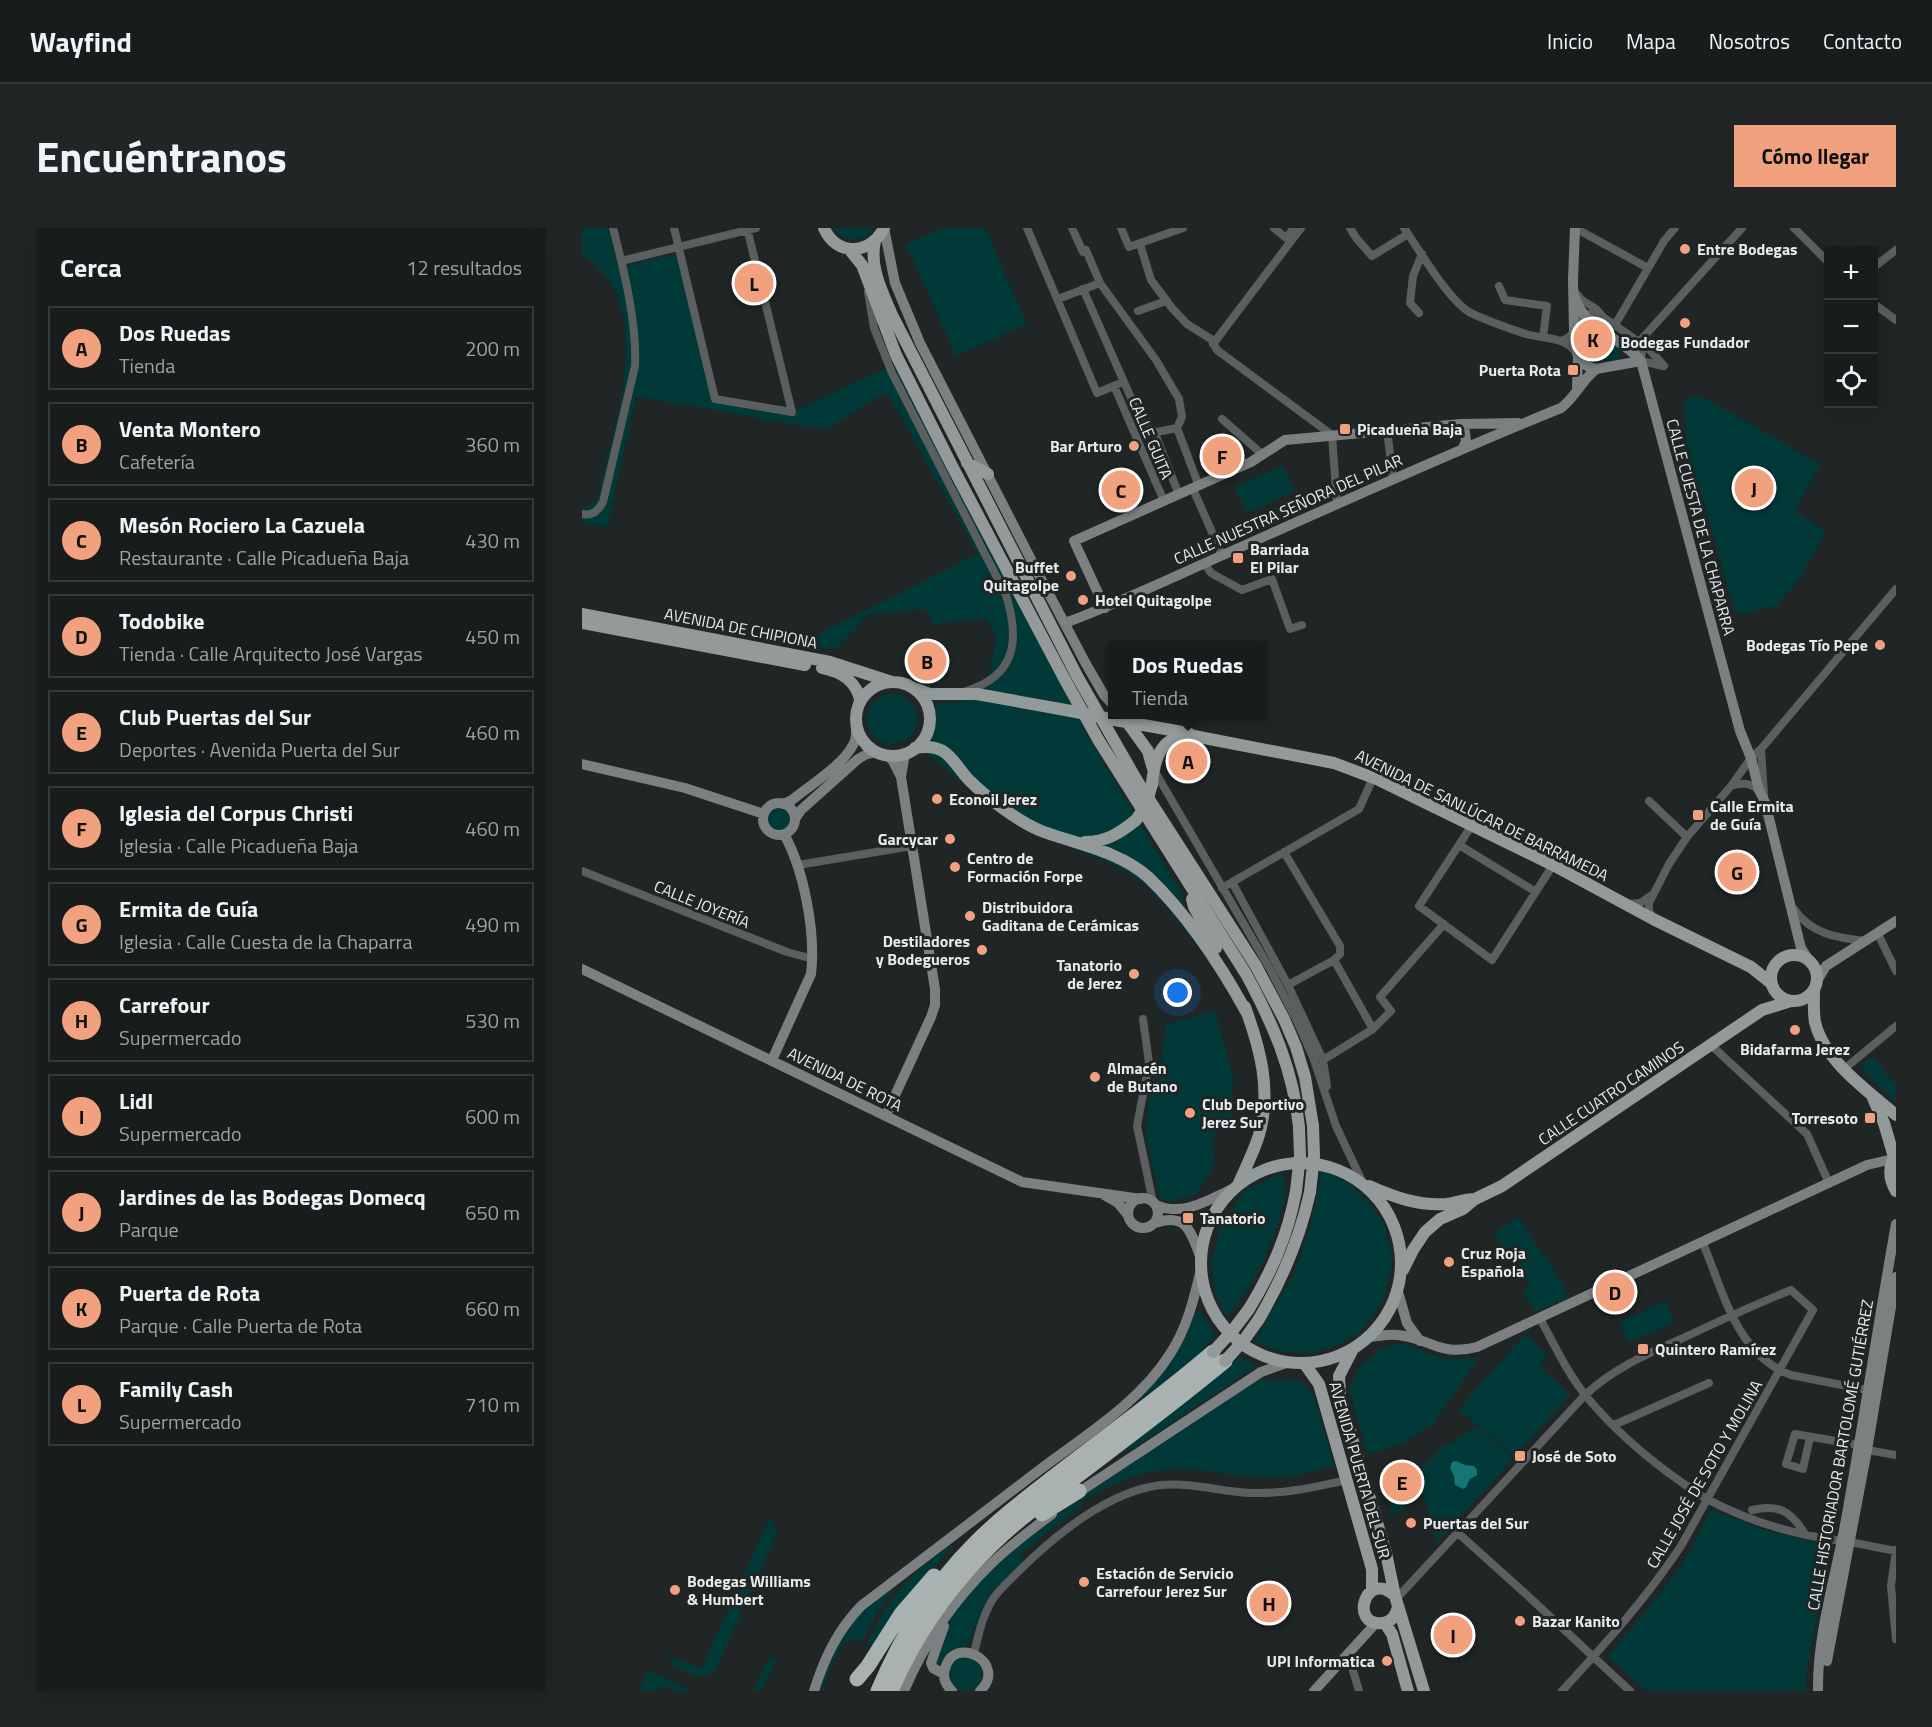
<!DOCTYPE html>
<html lang="es">
<meta charset="utf-8">
<style>
body{margin:0;font-family:"Titillium Web",sans-serif;background:#212525;color:#f1f3f6}
.controls{position:absolute;right:18px;top:18px;display:grid;overflow:hidden;border-radius:0px;box-shadow:0 6px 24px #0002}
.controls button{width:54px;height:54px;display:grid;place-items:center;padding:0;border:0;border-bottom:2px solid #363a3b;background:#181c1c;color:#f1f3f6;font:30px sans-serif}
.you{position:absolute;left:596px;top:765px;width:21px;height:21px;margin:-15px;border:4px solid #fff;border-radius:50%;background:#1a73e8;box-shadow:0 0 0 9px #1a73e833}
.badge{display:grid;place-items:center;width:39px;height:39px;border-radius:50%;background:#f2a17e;color:#111;font-size:20px;font-weight:700}
.pin{position:absolute;translate:-50% -50%;border:3px solid #fff;box-shadow:0 2px 6px #0006}
.popup{position:absolute;left:526px;top:413px;width:159px;height:78px;box-sizing:border-box;display:grid;place-content:center;border-radius:0px;background:#181c1c;filter:drop-shadow(0 2px 4px #0005);font-size:20px;white-space:nowrap;color:#9fa1a3}
.popup b{font-size:22px;color:#f1f3f6}
.popup::after{content:'';position:absolute;left:50%;top:100%;margin-left:-12px;border:12px solid transparent;border-top-color:#181c1c}
.list{margin:0;padding:0;list-style:none}
h2{display:flex;justify-content:space-between;align-items:center;height:78px;margin:0;padding:0 24px;font-size:26px}
h2 small{font-size:20px;font-weight:400;color:#9fa1a3}
.list li{display:grid;grid-template-columns:39px 1fr auto;gap:18px;align-items:center;box-sizing:border-box;height:84px;margin:0 12px 12px;padding:0 12px;border:2px solid #363a3b;border-radius:0px}
.list b{display:block;font-size:22px;white-space:nowrap}
.list p{margin:0;font-size:20px;white-space:nowrap;color:#9fa1a3}
.list em{font-size:20px;font-style:normal;color:#9fa1a3}
.icon{flex:none;width:33px;height:33px;fill:none;stroke:currentColor;stroke-width:2;stroke-linecap:round;stroke-linejoin:round}
.map{position:relative;flex:none;width:1314px;height:1463px;overflow:hidden;border-radius:0px}
header{display:flex;align-items:center;gap:36px;box-sizing:border-box;height:84px;padding:0 30px;background:#181c1c;border-bottom:2px solid #363a3b}
header strong{font-size:28px}
nav{display:flex;gap:33px;margin-inline-start:auto;font-size:21px}
.intro{display:flex;align-items:center;justify-content:space-between;box-sizing:border-box;height:144px;padding:0 36px}
h1{margin:0;font-size:42px}
.button{padding:15px 27px;border-radius:0px;background:#f2a17e;color:#111;font-size:21px;font-weight:700}
main{display:flex;gap:36px;padding:0 36px}
aside{flex:1;background:#181c1c;border-radius:0px;box-shadow:0 6px 24px #0002}
.map>svg:first-child{display:block}
</style>
<header>
<strong>Wayfind</strong>
<nav><a>Inicio</a><a>Mapa</a><a>Nosotros</a><a>Contacto</a></nav>
</header>
<div class="intro"><h1>Encuéntranos</h1><a class="button">Cómo llegar</a></div>
<main>
<aside>
<h2>Cerca<small>12 resultados</small></h2>
<ul class="list">
<li><span class="badge">A</span><div><b>Dos Ruedas</b><p>Tienda</p></div><em>200 m</em></li>
<li><span class="badge">B</span><div><b>Venta Montero</b><p>Cafetería</p></div><em>360 m</em></li>
<li><span class="badge">C</span><div><b>Mesón Rociero La Cazuela</b><p>Restaurante · Calle Picadueña Baja</p></div><em>430 m</em></li>
<li><span class="badge">D</span><div><b>Todobike</b><p>Tienda · Calle Arquitecto José Vargas</p></div><em>450 m</em></li>
<li><span class="badge">E</span><div><b>Club Puertas del Sur</b><p>Deportes · Avenida Puerta del Sur</p></div><em>460 m</em></li>
<li><span class="badge">F</span><div><b>Iglesia del Corpus Christi</b><p>Iglesia · Calle Picadueña Baja</p></div><em>460 m</em></li>
<li><span class="badge">G</span><div><b>Ermita de Guía</b><p>Iglesia · Calle Cuesta de la Chaparra</p></div><em>490 m</em></li>
<li><span class="badge">H</span><div><b>Carrefour</b><p>Supermercado</p></div><em>530 m</em></li>
<li><span class="badge">I</span><div><b>Lidl</b><p>Supermercado</p></div><em>600 m</em></li>
<li><span class="badge">J</span><div><b>Jardines de las Bodegas Domecq</b><p>Parque</p></div><em>650 m</em></li>
<li><span class="badge">K</span><div><b>Puerta de Rota</b><p>Parque · Calle Puerta de Rota</p></div><em>660 m</em></li>
<li><span class="badge">L</span><div><b>Family Cash</b><p>Supermercado</p></div><em>710 m</em></li>
</ul>
</aside>
<div class="map">
<svg width="1314" height="1463" viewBox="0 0 1314 1463">
<rect width="100%" height="100%" fill="#202625"/>
<!-- green -->
<path fill="#003938" d="M0,0H26L36,39L99,25L133,171L210,184L313,136L504,505L597,661L617,720L587,682L567,659L541,641L429,594L347,527L354,475L382,474L405,461L414,409L404,391L350,396L344,381L323,382L285,387L254,422L215,417L396,326L305,164L243,202L54,168L25,299L0,295V280C6,278 12,275 15,270C19,261 20,248 23,239C36,190 53,126 38,76C32,54 18,39 0,26Z
M251,0H291C280,15 262,15 251,0Z
M362,0H403L445,96L374,128L324,16Z
M1002,95L1039,121L1036,131C1001,140 999,134 998,100Z
M1115,169L1123,170L1238,236L1213,283L1244,304L1217,351L1194,378L1154,387L1104,212L1102,178L1107,170Z
M701,237L713,263L665,285L653,259Z
M285 491a25 25 0 1 1 50 0a25 25 0 1 1-50 0Z
M185 591a12 12 0 1 1 24 0a12 12 0 1 1-24 0Z
M633,783L651,849L649,898L630,908L633,935L616,965L587,974L578,970L564,908L567,872L569,866L575,864L584,796Z
M1290,829L1314,856V875L1281,842L1280,837Z
M740,942L765,954L783,970L802,996L811,1033L801,1074L778,1105L753,1118L728,1125L698,1124L672,1113L712,1046L728,1000Z
M701,945L703,968L696,996L682,1032L665,1063L644,1089L632,1062L630,1034L638,999L664,961Z
M936,989L972,1042L987,1069L954,1084L940,1063L948,1058L912,1006Z
M1083,1073L1092,1095L1046,1114L1038,1094Z
M618,1083L633,1107L616,1127L558,1173C562,1161 573,1154 581,1144C596,1127 605,1106 614,1086Z
M943,1106L965,1126L957,1138L988,1167L932,1229L877,1181Z
M823,1115L844,1125L866,1131L897,1130L851,1196L821,1216L786,1227L772,1179L768,1157L777,1140L800,1120Z
M654,1129L669,1134L673,1139L547,1223L545,1218Z
M681,1150L684,1154C706,1149 720,1148 732,1169L752,1238C733,1243 713,1248 693,1249C664,1251 635,1243 606,1241C567,1239 529,1254 498,1275L500,1278L439,1325V1335L408,1366L400,1382L386,1416C372,1424 366,1421 357,1437L354,1438L351,1436L361,1407L373,1382L386,1365L446,1308L516,1258L663,1159Z
M895,1199L931,1230L855,1315L835,1245L859,1220Z
M817,1235L833,1240L822,1269L823,1282L808,1287V1268Z
M1128,1282L1186,1303L1247,1318L1224,1448V1463H1064L1026,1428L1086,1356L1111,1319Z
M187,1291L192,1296L195,1305L134,1441C121,1456 105,1444 90,1437L87,1428L119,1441Z
M373,1312L360,1331L313,1385L291,1419L285,1416C291,1405 296,1393 303,1382C321,1354 346,1332 373,1312Z
M312,1358L296,1383L281,1411L262,1414L246,1444L241,1463H236L248,1429L278,1385Z
M366 1446a17 17 0 1 1 34 0a17 17 0 1 1-34 0Z
M187,1429L194,1432L179,1463H172Z
M66,1443L111,1463H94L85,1459L73,1463H56Z"/>
<!-- water -->
<path fill="#147675" d="M874,1233L883,1237L892,1238L895,1242V1247L888,1251L884,1259L881,1261L873,1257L872,1248L868,1240L870,1234Z"/>
<g fill="none" stroke-linecap="round" stroke-linejoin="round">
<!-- street -->
<path stroke="#5c5f5f" stroke-width="8" d="M92,0L133,171L210,184L165,0
M445,0L515,165L541,154
M490,0L501,24L504,22L518,55L574,132L597,171L600,189L595,200L617,258
M539,0L547,19L601,0
M692,0L704,10L712,0
M768,0L775,11L790,28L826,6
M822,0C838,23 865,70 887,84C898,90 931,102 944,106C960,111 984,108 994,125
M993,0L1066,40
M1212,0L1246,34
M558,16L569,52L590,80L605,96L629,111L635,122L750,207L755,277
M39,33L174,0
M1292,39L1314,22
M917,58L923,72L965,78L961,109
M501,61L561,197L572,203L597,267
M286,64L292,100L310,145L424,367C438,412 434,448 384,463
M994,65L1000,72L1014,81L1021,89L1057,114L1060,123L1059,133L1081,138
M476,71L518,55
M1292,76L1314,92
M556,83L584,73
M837,85L828,75L831,48L840,26
M1033,97L1082,13L1093,0
M979,113C982,112 987,109 988,108C999,98 998,79 1019,88
M631,116L719,0
M1082,138L1067,121L1057,114L1160,0
M532,158L582,273
M640,191L681,227
M805,202L811,250
M572,203L575,204L595,200
M611,261L640,327
M0,286C11,288 16,283 21,274L53,138C55,95 42,42 31,0
M622,335L629,345L660,362L690,351L708,401L720,397
M1179,521L1182,567
M572,542L688,741L714,791L731,829L754,898L779,951
M1149,558C1161,554 1167,555 1177,562
M1067,573L1105,609
M890,597L837,678L910,732L971,637
M877,617L954,664
M702,624L758,718V726L752,732L706,757
M216,637L330,618
M0,643L205,724L231,731
M650,654L706,757L741,832L745,858
M640,660L777,581L791,550
M1046,676L1058,675L1070,667
M1212,681C1229,706 1255,710 1284,713
M1071,690L1067,683V675L1087,636L1105,609L1149,558L1169,530L1179,521L1314,361
M1296,706L1314,743
M561,791L567,835L555,898L571,974
M791,801L809,783L798,769L862,696
M1130,818L1225,906L1247,955
M741,832L791,801L752,732
M1262,841L1314,798
M1120,1013C1141,1062 1154,1127 1209,1147L1290,1163
M957,1089C972,1115 985,1145 1004,1168C1032,1202 1066,1231 1102,1256C1110,1261 1117,1267 1125,1271C1166,1293 1214,1307 1260,1313
M1032,1197L1127,1155
M1228,1209L1221,1241L1204,1236L1213,1206L1277,1217
M1285,1222L1314,1227
M1170,1282C1197,1276 1209,1283 1223,1306
M876,1305L946,1368L1048,1463
M1268,1314L1314,1323
M1314,1322L1309,1358L1314,1411
M815,1370L1003,1167C1032,1140 1063,1127 1099,1111C1135,1094 1172,1077 1209,1062L1231,1082L1099,1318C1063,1372 1024,1415 980,1463
M392,1426C396,1408 400,1390 409,1374C416,1362 427,1353 437,1343C473,1307 527,1263 579,1257C610,1254 639,1264 670,1265C702,1266 733,1259 765,1252
M766,1426L777,1463"/>
<!-- secondary -->
<path stroke="#7c8080" stroke-width="10" d="M302,0L313,55L338,115L458,349L504,436L522,467L531,477
M993,0L991,52L992,102L996,130L995,160
M992,67C1003,104 1036,106 1059,133L1158,503L1169,530L1177,562L1183,574L1215,704L1219,720L1228,734
M996,130L1005,138L1014,141L1059,133
M868,198L883,204L884,213L881,220
M523,380L492,313L669,234L703,212L879,196L936,195
M483,395C537,375 589,350 641,327C753,277 865,226 979,180C994,169 998,154 1014,141
M305,527L311,533L319,549
M0,536L103,560L182,586
M181 591a16 16 0 1 1 32 0a16 16 0 1 1-32 0Z
M201,576L210,572C228,557 260,538 271,517C275,511 274,504 274,498
M213,591L219,582L276,531L285,526L295,524
M0,741L440,954L559,971
M1235,753L1244,738L1314,693
M190,832L229,746C234,705 222,642 202,606
M304,887L349,789L353,777V761L319,549L323,525
M522,967L536,975L546,987
M546 985a15 15 0 1 1 30 0a15 15 0 1 1-30 0Z
M574,977C600,989 627,972 650,961
M573,995C606,984 609,1005 619,1031
M816,1064L825,1095L838,1113
M788,1109C798,1108 807,1106 816,1107C848,1110 857,1129 895,1119L1285,937L1311,931
M494,1266L679,1144L707,1134
M1245,1433L1285,1222L1314,1049
M362,1446L351,1440L349,1435L362,1398
M232,1463C242,1431 255,1403 279,1378C339,1332 399,1286 460,1240C504,1207 558,1174 588,1126C605,1100 612,1071 619,1041
M322,1463C342,1416 372,1372 409,1336C427,1318 449,1302 470,1286
M370,1463C364,1457 360,1450 363,1441C372,1405 427,1435 398,1463
M732,1463L794,1395
M1236,1463C1235,1408 1253,1351 1263,1297C1281,1197 1296,1096 1314,996"/>
<!-- primary -->
<path stroke="#949a9a" stroke-width="12" d="M242,0C254,29 289,27 302,0
M293,13C287,39 300,63 310,87L495,448L554,551L674,738L702,791L714,819L723,849L731,898
M267,21L280,37L314,127L370,238L483,452L517,513L664,746C691,796 711,841 717,899
M385,235L406,246
M0,386L248,434L310,454
M0,395L223,437
M240,440C259,444 274,452 278,472
M274 491a37 37 0 1 1 74 0a37 37 0 1 1-74 0Z
M335,461L348,466H395L489,483
M533,492L606,505L612,508L752,535L797,552L971,637L1071,691L1169,739L1189,755
M545,494L566,523L571,541
M333,520C365,514 369,532 387,552C405,570 438,595 462,604C495,616 539,624 566,649C607,688 638,736 665,785
M570,556C572,533 578,509 605,508
M503,614C524,614 538,605 554,592
M610,671L612,679L634,720
M1189 750a23 23 0 1 1 46 0a23 23 0 1 1-46 0Z
M1232,761C1232,772 1231,783 1233,794C1242,833 1286,863 1314,887
M1291,870L1302,895L1312,929
M1314,926C1306,939 1306,950 1314,963
M619 1035a100 100 0 1 1 200 0a100 100 0 1 1-200 0Z
M657,955C664,939 672,923 677,907C690,863 678,820 663,779
M787,958C812,969 836,978 864,976C873,975 882,971 892,971
M821,1042L831,1022L843,1004L858,991L881,981L893,971L920,958L1180,782L1209,773
M667,1081C690,1043 706,1007 714,963
M677,1091C701,1050 718,1010 728,964
M771,1121L757,1148L758,1169L804,1325L813,1368L842,1463
M722,1135L737,1156L790,1341V1363
M813,1368C784,1340 766,1399 801,1395C810,1394 814,1387 816,1379
M803,1395L810,1406L826,1463"/>
<!-- highway -->
<path stroke="#aab1b1" stroke-width="15" d="M460,1286L497,1263
M275,1451L286,1438L319,1386L352,1348
M296,1463C319,1408 351,1357 393,1315C417,1291 443,1271 470,1250C524,1208 579,1169 631,1124
M309,1463C331,1412 362,1366 400,1327C428,1297 462,1273 495,1248C545,1210 595,1173 643,1133"/>
<!-- primary-bridge -->
<path stroke="#949a9a" stroke-width="12" d="M489,483L533,492
M554,592L564,577L570,556
M714,963L718,928L717,899
M728,964L732,928L731,898
M631,1124L651,1102L667,1081
M643,1133L662,1112L677,1091"/>
</g>
<!-- markers -->
<g fill="#f2a17e" stroke="#202625" stroke-width="2">
<circle cx="1103" cy="21" r="6"/>
<circle cx="1103" cy="95" r="6"/>
<rect x="985" y="136" width="12" height="12" rx="3"/>
<rect x="757" y="195" width="12" height="12" rx="3"/>
<circle cx="552" cy="218" r="6"/>
<rect x="650" y="324" width="12" height="12" rx="3"/>
<circle cx="489" cy="348" r="6"/>
<circle cx="501" cy="372" r="6"/>
<circle cx="1298" cy="417" r="6"/>
<circle cx="355" cy="571" r="6"/>
<rect x="1110" y="581" width="12" height="12" rx="3"/>
<circle cx="368" cy="611" r="6"/>
<circle cx="373" cy="639" r="6"/>
<circle cx="388" cy="688" r="6"/>
<circle cx="400" cy="722" r="6"/>
<circle cx="552" cy="746" r="6"/>
<circle cx="1213" cy="802" r="6"/>
<circle cx="513" cy="849" r="6"/>
<circle cx="608" cy="885" r="6"/>
<rect x="1282" y="884" width="12" height="12" rx="3"/>
<rect x="600" y="984" width="12" height="12" rx="3"/>
<circle cx="867" cy="1034" r="6"/>
<rect x="1055" y="1115" width="12" height="12" rx="3"/>
<rect x="932" y="1222" width="12" height="12" rx="3"/>
<circle cx="829" cy="1295" r="6"/>
<circle cx="502" cy="1354" r="6"/>
<circle cx="93" cy="1362" r="6"/>
<circle cx="938" cy="1393" r="6"/>
<circle cx="805" cy="1433" r="6"/>
</g>
<g text-anchor="middle" dominant-baseline="central" stroke-width="6" stroke-linejoin="round" paint-order="stroke">
<!-- poi labels -->
<g font-size="16" font-weight="bold" fill="#e7ebeb" stroke="#202625" text-anchor="start">
<text x="1115" y="21">Entre Bodegas</text>
<text x="1103" y="114" text-anchor="middle">Bodegas Fundador</text>
<text x="979" y="142" text-anchor="end">Puerta Rota</text>
<text x="775" y="201">Picadueña Baja</text>
<text x="540" y="218" text-anchor="end">Bar Arturo</text>
<text x="668" y="321">Barriada<tspan x="668" dy="18">El Pilar</tspan></text>
<text x="477" y="339" text-anchor="end">Buffet<tspan x="477" dy="18">Quitagolpe</tspan></text>
<text x="513" y="372">Hotel Quitagolpe</text>
<text x="1286" y="417" text-anchor="end">Bodegas Tío Pepe</text>
<text x="367" y="571">Econoil Jerez</text>
<text x="1128" y="578">Calle Ermita<tspan x="1128" dy="18">de Guía</tspan></text>
<text x="356" y="611" text-anchor="end">Garcycar</text>
<text x="385" y="630">Centro de<tspan x="385" dy="18">Formación Forpe</tspan></text>
<text x="400" y="679">Distribuidora<tspan x="400" dy="18">Gaditana de Cerámicas</tspan></text>
<text x="388" y="713" text-anchor="end">Destiladores<tspan x="388" dy="18">y Bodegueros</tspan></text>
<text x="540" y="737" text-anchor="end">Tanatorio<tspan x="540" dy="18">de Jerez</tspan></text>
<text x="1213" y="821" text-anchor="middle">Bidafarma Jerez</text>
<text x="525" y="840">Almacén<tspan x="525" dy="18">de Butano</tspan></text>
<text x="620" y="876">Club Deportivo<tspan x="620" dy="18">Jerez Sur</tspan></text>
<text x="1276" y="890" text-anchor="end">Torresoto</text>
<text x="618" y="990">Tanatorio</text>
<text x="879" y="1025">Cruz Roja<tspan x="879" dy="18">Española</tspan></text>
<text x="1073" y="1121">Quintero Ramírez</text>
<text x="950" y="1228">José de Soto</text>
<text x="841" y="1295">Puertas del Sur</text>
<text x="514" y="1345">Estación de Servicio<tspan x="514" dy="18">Carrefour Jerez Sur</tspan></text>
<text x="105" y="1353">Bodegas Williams<tspan x="105" dy="18">&amp; Humbert</tspan></text>
<text x="950" y="1393">Bazar Kanito</text>
<text x="793" y="1433" text-anchor="end">UPI Informatica</text>
</g>
<!-- street labels -->
<g font-size="16" fill="#e7ebeb" stroke="#202625">
<text transform="translate(569 210) rotate(67)">CALLE GUITA</text>
<text transform="translate(706 281) rotate(-24)">CALLE NUESTRA SEÑORA DEL PILAR</text>
<text transform="translate(1119 299) rotate(75)">CALLE CUESTA DE LA CHAPARRA</text>
<text transform="translate(159 400) rotate(11)">AVENIDA DE CHIPIONA</text>
<text transform="translate(900 587) rotate(26)">AVENIDA DE SANLÚCAR DE BARRAMEDA</text>
<text transform="translate(120 676) rotate(22)">CALLE JOYERÍA</text>
<text transform="translate(263 851) rotate(26)">AVENIDA DE ROTA</text>
<text transform="translate(1029 865) rotate(-34)">CALLE CUATRO CAMINOS</text>
<text transform="translate(1258 1227) rotate(-80)">CALLE HISTORIADOR BARTOLOMÉ GUTIÉRREZ</text>
<text transform="translate(778 1242) rotate(74)">AVENIDA PUERTA DEL SUR</text>
<text transform="translate(1122 1246) rotate(-60)">CALLE JOSÉ DE SOTO Y MOLINA</text>
</g>
</g>
</svg>
<div class="controls">
<button>+</button>
<button>−</button>
<button><svg class="icon" aria-label="locate" viewBox="0 0 24 24"><circle cx="12" cy="12" r="6"/><path d="M12 2v4M12 18v4M2 12h4M18 12h4"/></svg></button>
</div>
<div class="you"></div>
<div class="pin badge" style="left:606px;top:533px">A</div>
<div class="popup"><b>Dos Ruedas</b>Tienda</div>
<div class="pin badge" style="left:345px;top:433px">B</div>
<div class="pin badge" style="left:539px;top:262px">C</div>
<div class="pin badge" style="left:1033px;top:1064px">D</div>
<div class="pin badge" style="left:820px;top:1254px">E</div>
<div class="pin badge" style="left:640px;top:228px">F</div>
<div class="pin badge" style="left:1155px;top:644px">G</div>
<div class="pin badge" style="left:687px;top:1375px">H</div>
<div class="pin badge" style="left:871px;top:1407px">I</div>
<div class="pin badge" style="left:1172px;top:260px">J</div>
<div class="pin badge" style="left:1011px;top:111px">K</div>
<div class="pin badge" style="left:172px;top:55px">L</div>
</div>
</main>
